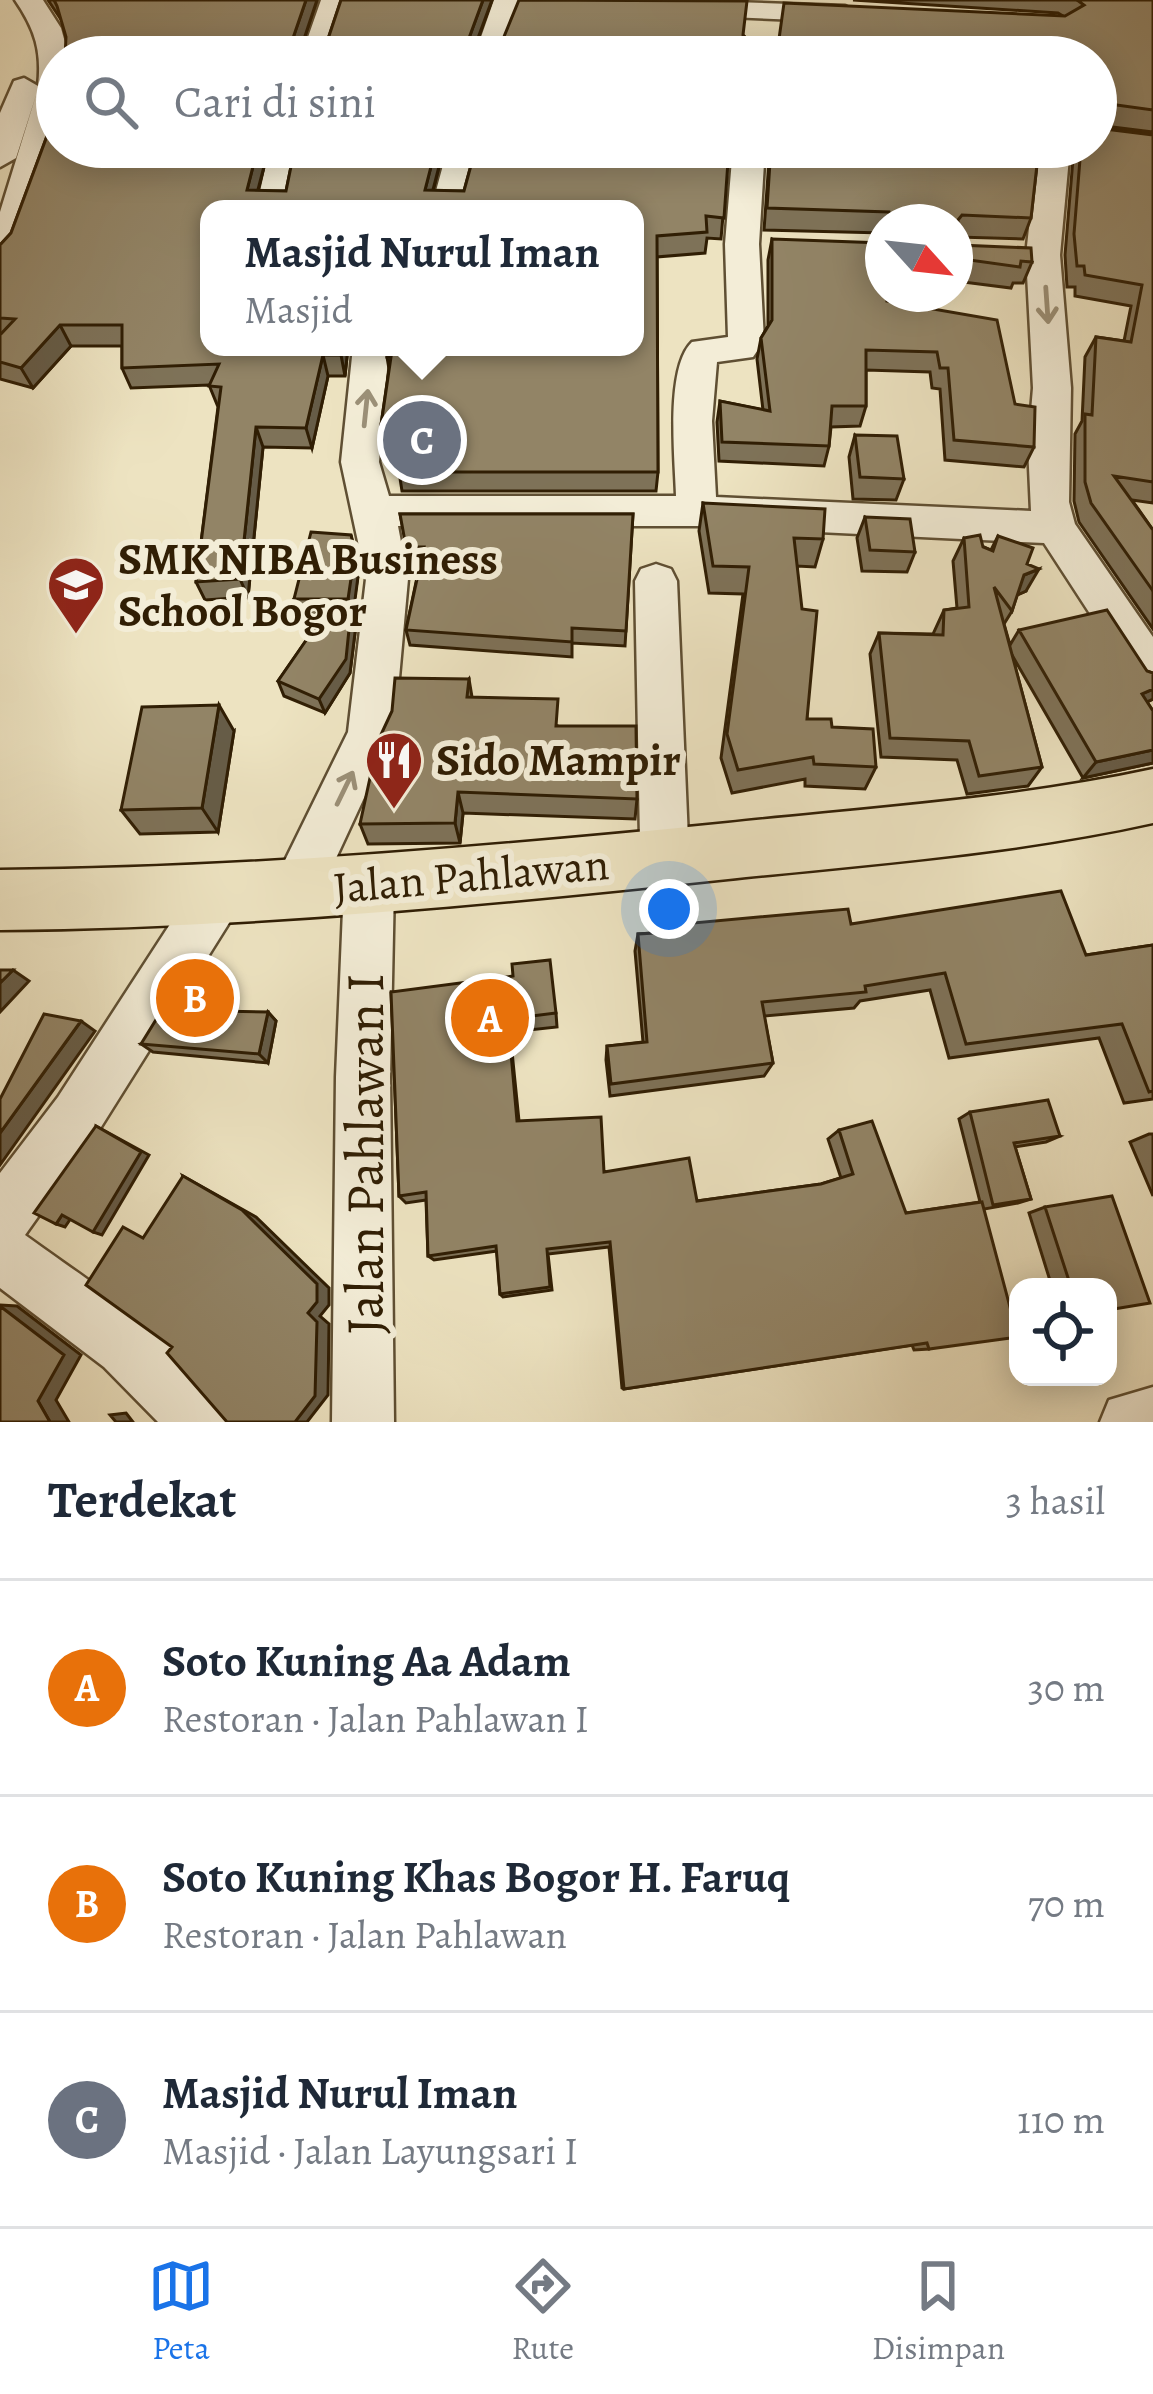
<!DOCTYPE html>
<html lang="id">
<meta charset="utf-8">
<style>
body{margin:0;font-family:Alegreya,serif;background:#f2f2f3;color:#1f2937}
.controls{position:absolute;right:36px;bottom:36px;display:grid;overflow:hidden;border-radius:24px;box-shadow:0 6px 30px #0003}
.controls button{width:108px;height:108px;display:grid;place-items:center;padding:0;border:0;border-bottom:3px solid #e0e1e3;background:#fff;color:#1f2937;font:60px sans-serif}
.compass{position:absolute;left:865px;top:204px;width:108px;height:108px;border-radius:50%;background:#fff;box-shadow:0 6px 30px #0003;rotate:117deg}
.you{position:absolute;left:669px;top:909px;width:42px;height:42px;margin:-30px;border:9px solid #fff;border-radius:50%;background:#1a73e8;box-shadow:0 0 0 18px #1a73e833}
.badge{display:grid;place-items:center;width:78px;height:78px;border-radius:50%;background:#1a73e8;color:#fff;font-size:39px;font-weight:700}
.pin{position:absolute;translate:-50% -50%;border:6px solid #fff;box-shadow:0 3px 12px #0006}
.popup{position:absolute;left:200px;top:200px;width:444px;height:156px;box-sizing:border-box;display:grid;place-content:center;border-radius:24px;background:#fff;filter:drop-shadow(0 3px 9px #0005);font-size:39px;white-space:nowrap;color:#747a83}
.popup b{font-size:45px;color:#1f2937}
.popup::after{content:'';position:absolute;left:50%;top:100%;margin-left:-24px;border:24px solid transparent;border-top-color:#fff}
.list{margin:0;padding:0;list-style:none}
h2{display:flex;justify-content:space-between;align-items:center;height:156px;margin:0;padding:0 48px;font-size:51px}
h2 small{font-size:39px;font-weight:400;color:#747a83}
.list li{display:grid;grid-template-columns:78px 1fr auto;gap:36px;align-items:center;box-sizing:border-box;height:216px;padding:0 48px;border-top:3px solid #e0e1e3}
.list b{display:block;font-size:45px;white-space:nowrap}
.list p{margin:0;font-size:39px;white-space:nowrap;color:#747a83}
.list em{font-size:39px;font-style:normal;color:#747a83}
.icon{flex:none;width:66px;height:66px;fill:none;stroke:currentColor;stroke-width:2;stroke-linecap:round;stroke-linejoin:round}
.map{position:relative;flex:none;width:1153px;height:1422px;overflow:hidden}
.search{position:absolute;background:#fff;box-shadow:0 6px 30px #0003;left:36px;right:36px;top:36px;height:132px;display:flex;align-items:center;gap:30px;box-sizing:border-box;padding:0 42px;border-radius:66px;color:#747a83;font-size:45px}
.sheet{height:804px;background:#fff}
nav{display:flex;justify-content:space-around;align-items:center;box-sizing:border-box;height:168px;border-top:3px solid #e0e1e3;background:#fff;font-size:33px;color:#747a83}
nav a{display:grid;justify-items:center;gap:6px}
nav .on{color:#1a73e8}
.map>svg:first-child{display:block}
</style>
<div class="map">
<svg width="1153" height="1422" viewBox="0 0 1153 1422">
<rect width="100%" height="100%" fill="#ede3c1"/>
<filter id="stains"><feTurbulence type="fractalNoise" baseFrequency=".00167" numOctaves="4"/><feColorMatrix values="0 0 0 0 .2 0 0 0 0 .09 0 0 0 0 .02 0 0 0 .5 -.17"/></filter>
<radialGradient id="worn" r=".72"><stop offset=".6" stop-color="#630" stop-opacity="0"/><stop offset="1" stop-color="#630" stop-opacity=".3"/></radialGradient>
<g fill="none" stroke-linecap="round" stroke-linejoin="round">
<defs>
<path id="minor" d="M15,0H43L61,28L69,57H57V140L17,253L12,261L0,264V212L37,92L16,158L0,167V113L14,81L24,78L38,86C42,51 35,29 15,0Z
M321,0H349L329,57H301Z
M494,0H522L502,57H474Z
M678,0L845,6L859,14L845,22L683,15L669,7Z
M270,147H302L288,209H256Z
M448,147H480L463,209H431Z
M733,147H765L759,244L764,341L753,357L717,362L712,421L716,497L1031,511L1028,446L1033,388L1026,255L1038,147H1070L1060,255L1071,388L1069,502L1075,524L1153,637V691L1137,686L1044,543L697,526H398L408,579L394,733L312,910L294,916L276,910L269,893L348,732L366,579L341,462L353,347H389L379,462L389,496H676C675,459 665,368 692,342L728,337L725,244Z
M656,564L671,569L677,581L688,839L695,857L688,873L671,880L654,873L640,839L635,581L641,569Z
M369,863L386,870L394,886L390,1077L394,1422H332L336,1077L344,886L352,870Z
M216,875L234,881L241,898L234,915L96,1135L25,1235C85,1279 205,1354 233,1422H158L104,1367L0,1288V1173L58,1097L198,881Z
M1153,1387V1422H1100L1109,1400Z"/>
<path id="major" d="M1153,769V823C1013,854 870,864 728,879C486,905 244,928 0,930V870C244,868 486,847 728,823C870,808 1013,799 1153,769Z"/>
</defs>
<!-- minor casing -->
<use href="#minor" stroke="#5f4f33" stroke-width="5"/>
<!-- major casing -->
<use href="#major" stroke="#301e04" stroke-width="5"/>
<!-- minor -->
<use href="#minor" fill="#f3edd7" fill-rule="evenodd"/>
<!-- major -->
<use href="#major" fill="#ede3c1" fill-rule="evenodd"/>
</g>
<!-- wall -->
<path fill="#7e7258" stroke="#301e04" stroke-width="3" d="M48,0H317L304,39H328L341,0H492L478,39L743,35L748,40L1063,16L1058,13L853,0H1153V132L1104,126V129L1153,135V503L1132,500L1153,530V629L1079,522L1074,501L1075,434L1082,421L1085,357L1096,337L1124,341L1131,306L1075,296V287H1067L1065,255L1074,147H1096V57L66,37L62,21Z
M57,109V147H269L258,191H286L295,147H444L433,191H464L476,147H729L721,239L707,238L705,253L657,257L658,472L656,491H402L399,472L402,450L385,445L381,425L389,369L387,357L388,347H635V209H209V347H348L345,376H328L312,448L263,447L248,597L205,600L196,582L218,407L209,385L131,388L122,368V346H71L33,388L0,379V245L11,233Z
M770,147H1039L1031,218L1023,239L958,237L959,245L1032,262L1023,283H1013L1011,288L955,281V222H883V233L764,230Z
M772,239L887,301L1015,404L1034,447L1024,467L945,460L940,389L932,388L930,372L866,370V406L860,426L831,427L829,446L824,466L719,461L717,422L720,401L763,410L757,359L761,338L768,326V260Z
M855,435L904,479L896,500L853,499L849,457Z
M703,503L823,539L815,567L797,566L807,719L832,727L876,767L865,789L805,786V779L732,793L721,758L743,594L709,593L699,531Z
M400,514H633L625,646L572,643V657L410,645L406,630L420,563H410Z
M865,517L915,552L907,572L862,571L857,538Z
M998,536L1027,564L1026,591L1017,595L1012,611L1004,624L1010,645L1019,630L1153,673V699L1147,702L1153,711V763L1083,778L1012,655L1042,767L1028,786L967,794L957,760L881,757L870,654L879,633L933,634L944,610L957,608L953,561L964,538L991,550Z
M359,569L352,615L356,625L350,673L325,713L284,696L278,681L324,615H300L294,599Z
M469,679L472,697L558,726L637,799L635,819L463,813L460,843L368,844L360,824Z
M234,731L218,832L140,834L121,810Z
M851,924L1086,955L1153,945V1099L1124,1103L1099,1038L949,1058L930,990L860,1001L854,1008L764,1016L773,1063L764,1076L610,1096L606,1060L607,1046L643,1042L635,951L638,934L669,932L671,925Z
M391,992L556,1013L557,1027L510,1032L519,1121L604,1172L697,1201L821,1184L841,1178L828,1139L839,1130L906,1213L980,1202L959,1119L970,1112L1060,1136L1046,1142L1015,1147L1031,1199L1018,1203L984,1209L929,1349L914,1350L912,1345L624,1389L622,1388L609,1247L548,1254L552,1290L503,1297L500,1294L497,1251L434,1260L428,1256L426,1200L406,1203L399,1196Z
M268,1012L276,1021L268,1063L153,1052L141,1044Z
M1149,1134H1153V1196L1130,1142Z
M1045,1207L1108,1287H1052L1029,1213Z"/>
<!-- shaded-wall -->
<path fill="#665c47" stroke="#301e04" stroke-width="3" d="M306,0H317L298,57L293,38Z
M483,0H492L471,57L469,38Z
M258,147H269L253,209L247,190Z
M436,147H444L428,209L425,190Z
M60,325L71,346L33,388L21,368Z
M342,347H348L345,376L341,355Z
M323,355L328,376L312,448L306,428Z
M256,427L263,447L248,597L240,579Z
M351,535L359,569L353,615L348,599Z
M1039,569L1026,591L1011,598L1024,575Z
M351,610L356,625L350,673L325,713L319,699Z
M1153,689V699L1128,711L1142,694Z
M219,705L234,731L218,832L202,808Z
M1153,750V763L1083,778L1096,762Z
M458,792L463,813L460,843L455,823Z
M13,970L29,981L0,1012V983Z
M268,1012L276,1021L268,1063L259,1054Z
M81,1021L95,1031L0,1165V1133Z
M96,1126L149,1155L102,1235L93,1232Z
M183,1176L256,1217L329,1288V1305L320,1316L329,1324L328,1395L307,1422H295Z
M62,1215L71,1218L65,1227L56,1224Z
M0,1305L17,1306L81,1355L56,1400L69,1422H50L38,1401Z
M126,1413L133,1422H116L110,1415Z"/>
<!-- building -->
<path fill="#928466" stroke="#301e04" stroke-width="3" d="M54,0H306L293,38L328,39L341,0H483L469,38L503,39L519,0L747,1L743,35L748,40L779,39L784,3L1065,16L1084,5L1077,0H1153V110L1102,103L1104,129L1153,135V482L1114,476L1153,530V591L1091,503L1085,482V414L1092,415L1096,337L1131,342L1142,285L1085,275L1084,266H1077L1074,234L1081,147H1096V57H65L66,37L57,6Z
M57,109V147H258L247,190L286,191L295,147H436L425,190L464,191L476,147H729L724,218L706,216L707,232L657,236L658,472H399L404,431L381,425L391,357H387L388,347H635V209H209V347H342L341,355H323L306,428L256,427L240,579L196,582L221,387L209,386L219,364L122,368V325H60L21,368L0,362V335L15,319L0,318V245L11,233Z
M771,147H1039L1031,218L962,215L958,220L959,245L1031,248L1032,262L1021,261L1020,267L955,258V222H891L889,212L767,208Z
M772,239L883,243V294H888L887,301L997,320L1015,404L1035,407L1034,447L954,440L948,368H940L937,352L866,350V406H832L829,446L722,442L720,401L770,411L761,338L772,320Z
M855,435L897,436L904,479L860,477Z
M703,503L825,509L823,539L794,538L802,609L817,611L807,719H831L832,727L873,729L876,767L814,764L813,757L738,770L727,734L749,567L713,566Z
M400,514H633L626,631L572,628V642L406,630L424,547H406Z
M865,517L910,519L915,552L870,550Z
M311,532L351,535L355,552L348,599H294Z
M980,535L983,547L993,551L998,536L1033,548L1027,564L1039,569L1024,575L1012,611L994,587L1042,767L979,776L969,741L890,738L879,633L943,635L944,610L969,607L964,538Z
M327,610H351L346,659L319,699L278,681Z
M1107,610L1147,671L1153,673V689L1142,694L1153,711V750L1096,762L1019,630Z
M395,678L469,679L467,697L558,699L556,726H636L637,799L458,792L455,823L360,824L378,741L392,711Z
M219,705L202,808L121,810L142,707Z
M1061,891L1086,955L1153,945V1091L1149,1092L1122,1024L966,1044L945,973L865,986L866,992L762,1002L773,1063L611,1084L607,1046L647,1042L638,934L672,932L671,925L848,909L851,924Z
M550,960L556,1013L508,1019L517,1121L601,1117L604,1172L689,1158L697,1201L821,1184L853,1174L839,1130L872,1121L906,1213L982,1202L1018,1337L929,1349L927,1343L624,1389L610,1242L547,1249L550,1287L500,1294L496,1246L428,1256L426,1192L399,1196L391,992L513,976L512,964Z
M0,970H13L0,983Z
M162,1010L268,1012L259,1054L141,1044Z
M44,1014L81,1021L0,1133V1099Z
M1048,1100L1060,1136L1014,1143L1031,1199L993,1205L970,1112Z
M96,1126L141,1152L93,1232L62,1215L56,1224L34,1213Z
M183,1176L242,1210L317,1284V1302L308,1313L317,1322L315,1396L295,1422H227L167,1353L172,1347L86,1285L123,1227L143,1238Z
M1112,1196L1150,1303L1108,1310V1287H1071L1045,1207Z
M0,1306L64,1355L38,1401L50,1422H0Z"/>
<!-- one-way arrows -->
<defs><path id="oneway-shaft" d="M-6 0H5M1.5-3L5.5 0L1.5 3" fill="none" stroke-width="1.6" stroke-linecap="round" stroke-linejoin="round" transform="scale(3)"/></defs>
<g stroke="#9b9078">
<use href="#oneway-shaft" transform="translate(1047 305) rotate(86)"/>
<use href="#oneway-shaft" transform="translate(366 408) rotate(-84)"/>
<use href="#oneway-shaft" transform="translate(345 788) rotate(-64)"/>
</g>
<!-- icons -->
<defs>
<symbol id="school-pin" viewBox="-11 -11 22 30"><path d="M0 17L-7.5 6A9.5 9.5 0 1 1 7.5 6Z" fill="#8f2418" stroke="#f3edd7"/><path d="M0-5L7-2L0 1L-7-2ZM-4 1L0 2.5L4 1V4Q0 6-4 4Z" fill="#fff"/></symbol>
<symbol id="restaurant-pin" viewBox="-11 -11 22 30"><path d="M0 17L-7.5 6A9.5 9.5 0 1 1 7.5 6Z" fill="#8f2418" stroke="#f3edd7"/><path d="M-5-6h1v4h1v-4h1v4h1v-4h1v5L-1.5 .5V6h-2V.5L-5-1ZM5-6V6H3V1.5H1.5Q1.5-4 5-6Z" fill="#fff"/></symbol>
</defs>
<g fill-rule="evenodd">
<use href="#school-pin" x="43" y="552" width="66" height="90"/>
<use href="#restaurant-pin" x="361" y="727" width="66" height="90"/>
</g>
<g text-anchor="middle" dominant-baseline="central" stroke-width="12" stroke-linejoin="round" paint-order="stroke">
<!-- poi labels -->
<g font-size="45" font-weight="bold" fill="#301e04" stroke="#f3edd7" text-anchor="start">
<text x="118" y="559">SMK NIBA Business<tspan x="118" dy="52">School Bogor</tspan></text>
<text x="436" y="760">Sido Mampir</text>
</g>
<!-- street labels -->
<g font-size="45" fill="#301e04" stroke="#f3edd7">
<text transform="translate(471 876) rotate(-5)">Jalan Pahlawan</text>
</g>
<!-- near-street labels -->
<g font-size="54" fill="#301e04" stroke="#f3edd7">
<text transform="translate(365 1154) rotate(-90)">Jalan Pahlawan I</text>
</g>
</g>
<rect width="100%" height="100%" filter="url(#stains)"/>
<rect width="100%" height="100%" fill="url(#worn)"/>
</svg>
<div class="controls">
<button><svg class="icon" aria-label="locate" viewBox="0 0 24 24"><circle cx="12" cy="12" r="6"/><path d="M12 2v4M12 18v4M2 12h4M18 12h4"/></svg></button>
</div>
<svg class="compass" viewBox="-18 -18 36 36"><path d="M0-13l5 13h-10z" fill="#e53935"/><path d="M0 13l5-13h-10z" fill="#747a83"/></svg>
<div class="you"></div>
<div class="pin badge" style="left:490px;top:1018px;background:#e8710a">A</div>
<div class="pin badge" style="left:195px;top:998px;background:#e8710a">B</div>
<div class="pin badge" style="left:422px;top:440px;background:#6b7280">C</div>
<div class="popup"><b>Masjid Nurul Iman</b>Masjid</div>
<div class="search"><svg class="icon" aria-label="search" viewBox="0 0 24 24"><circle cx="10" cy="10" r="6"/><path d="M15 15l6 6"/></svg>Cari di sini</div>
</div>
<section class="sheet">
<h2>Terdekat<small>3 hasil</small></h2>
<ul class="list">
<li><span class="badge" style="background:#e8710a">A</span><div><b>Soto Kuning Aa Adam</b><p>Restoran · Jalan Pahlawan I</p></div><em>30 m</em></li>
<li><span class="badge" style="background:#e8710a">B</span><div><b>Soto Kuning Khas Bogor H. Faruq</b><p>Restoran · Jalan Pahlawan</p></div><em>70 m</em></li>
<li><span class="badge" style="background:#6b7280">C</span><div><b>Masjid Nurul Iman</b><p>Masjid · Jalan Layungsari I</p></div><em>110 m</em></li>
</ul>
</section>
<nav>
<a class="on"><svg class="icon" aria-label="map" viewBox="0 0 24 24"><path d="M3 6l6-2 6 2 6-2v14l-6 2-6-2-6 2zM9 4v14M15 6v14"/></svg>Peta</a>
<a><svg class="icon" aria-label="directions" viewBox="0 0 24 24"><path d="M12 3l9 9-9 9-9-9zM9 14v-3h6M13 9l2 2-2 2"/></svg>Rute</a>
<a><svg class="icon" aria-label="saved" viewBox="0 0 24 24"><path d="M7 4h10v16l-5-4-5 4z"/></svg>Disimpan</a>
</nav>
